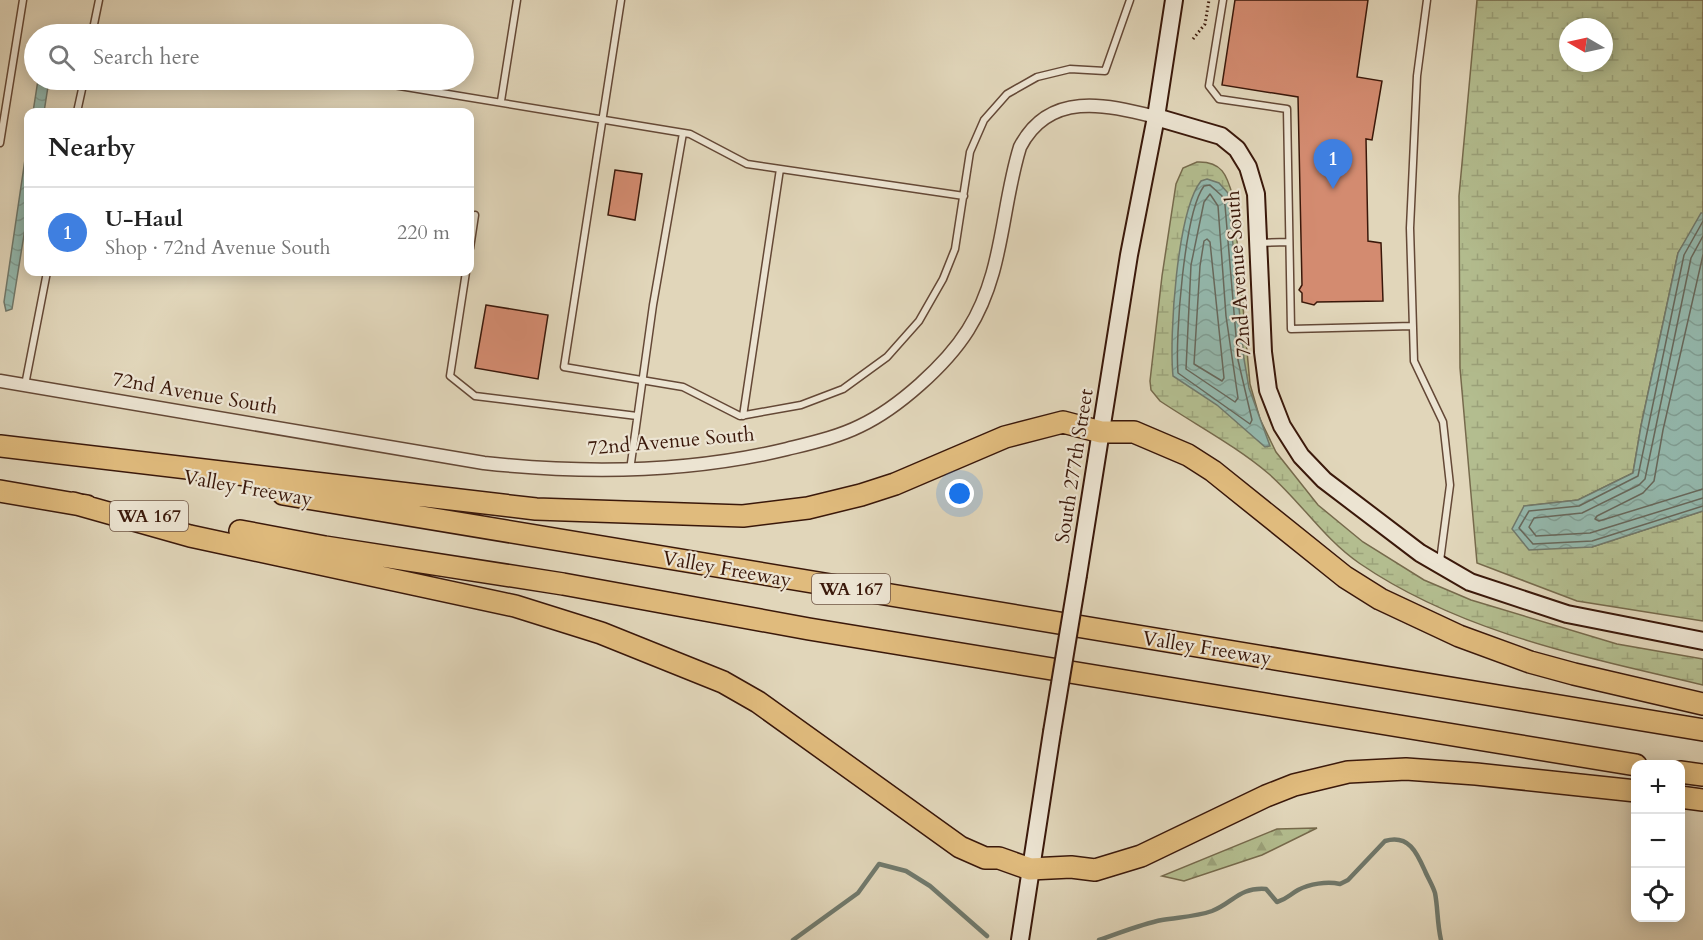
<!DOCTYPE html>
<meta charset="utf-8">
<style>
body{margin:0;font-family:Cardo,serif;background:#f2f2f2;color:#222}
.controls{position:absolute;right:18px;bottom:18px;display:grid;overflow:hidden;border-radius:12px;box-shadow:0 3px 15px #0003}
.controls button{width:54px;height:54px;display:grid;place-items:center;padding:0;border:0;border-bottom:2px solid #e0e0e0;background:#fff;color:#222;font:30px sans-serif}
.compass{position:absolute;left:1559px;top:18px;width:54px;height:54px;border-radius:50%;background:#fff;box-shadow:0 3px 15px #0003;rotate:279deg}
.you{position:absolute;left:960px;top:494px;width:21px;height:21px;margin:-15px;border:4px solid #fff;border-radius:50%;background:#1a73e8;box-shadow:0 0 0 9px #1a73e833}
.badge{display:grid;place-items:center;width:39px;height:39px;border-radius:50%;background:#111827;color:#fff;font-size:20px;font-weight:700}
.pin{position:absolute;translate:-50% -50px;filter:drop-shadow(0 2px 3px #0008)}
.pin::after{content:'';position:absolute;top:32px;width:21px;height:18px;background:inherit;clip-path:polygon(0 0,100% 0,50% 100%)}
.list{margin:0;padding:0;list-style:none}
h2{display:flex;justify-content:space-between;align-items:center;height:78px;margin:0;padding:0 24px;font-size:26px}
h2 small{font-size:20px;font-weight:400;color:#767676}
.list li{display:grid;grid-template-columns:39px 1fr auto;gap:18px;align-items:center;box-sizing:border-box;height:90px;padding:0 24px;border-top:2px solid #e0e0e0}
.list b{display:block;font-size:22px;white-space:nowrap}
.list p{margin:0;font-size:20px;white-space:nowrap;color:#767676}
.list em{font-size:20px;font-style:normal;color:#767676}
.icon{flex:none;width:33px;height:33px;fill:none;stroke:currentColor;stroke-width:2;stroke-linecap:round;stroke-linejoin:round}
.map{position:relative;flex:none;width:1703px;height:940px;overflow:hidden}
.search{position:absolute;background:#fff;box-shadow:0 3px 15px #0003;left:24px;top:24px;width:450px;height:66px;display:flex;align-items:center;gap:15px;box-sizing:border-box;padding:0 21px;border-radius:33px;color:#767676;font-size:22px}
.panel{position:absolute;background:#fff;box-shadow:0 3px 15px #0003;left:24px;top:108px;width:450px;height:168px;border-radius:12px}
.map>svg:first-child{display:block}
</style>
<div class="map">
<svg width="1703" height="940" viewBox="0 0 1703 940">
<defs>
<pattern id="forest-firs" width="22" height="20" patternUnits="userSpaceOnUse" patternTransform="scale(1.5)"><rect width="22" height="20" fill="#b3bd8f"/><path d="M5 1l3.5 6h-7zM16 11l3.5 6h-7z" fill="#9ba27a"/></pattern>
<pattern id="wetland-marsh" width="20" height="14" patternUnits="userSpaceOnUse" patternTransform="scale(1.5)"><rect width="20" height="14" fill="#b3bd8f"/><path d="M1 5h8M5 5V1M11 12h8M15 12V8" fill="none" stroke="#9ba27a"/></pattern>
<pattern id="water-waves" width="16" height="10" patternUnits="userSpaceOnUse" patternTransform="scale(1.5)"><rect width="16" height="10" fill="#94b9ae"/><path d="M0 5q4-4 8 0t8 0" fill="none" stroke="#809e94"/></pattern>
</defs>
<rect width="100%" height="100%" fill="#e1d6ba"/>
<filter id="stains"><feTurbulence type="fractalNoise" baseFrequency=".00333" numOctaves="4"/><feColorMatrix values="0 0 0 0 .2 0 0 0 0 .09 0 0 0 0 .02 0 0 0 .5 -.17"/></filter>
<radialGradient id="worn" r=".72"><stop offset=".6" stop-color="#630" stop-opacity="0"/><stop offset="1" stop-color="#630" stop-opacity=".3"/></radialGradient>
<!-- forest -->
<path fill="url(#forest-firs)" stroke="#766a4c" stroke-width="1.5" d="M1317,828L1262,855L1184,881L1162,876L1277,829Z"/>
<!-- wetland -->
<path fill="url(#wetland-marsh)" stroke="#766a4c" stroke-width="1.5" fill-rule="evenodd" d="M1477,0H1703V213L1678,253L1641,426L1633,473L1578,500L1525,506L1592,547L1703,511V621L1577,601L1477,563L1460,368L1459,196ZM1568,27H1604V63H1568Z
M1197,162C1222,161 1227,175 1233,197L1250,384L1260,419L1276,452L1318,505L1363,542L1424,580L1471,600L1617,644L1703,659V685C1585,657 1461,633 1359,563C1324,539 1301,502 1269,474C1236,446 1196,425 1160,401L1151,390L1150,381L1162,276L1176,184L1183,168Z"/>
<!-- water -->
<path fill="url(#water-waves)" stroke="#70796c" stroke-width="1.5" d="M38,80H49L44,112H33Z
M28,139V210L12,309L6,311L4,302Z
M1207,179L1219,183L1228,193L1244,359L1249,388L1270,446L1265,447L1217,405L1173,376C1169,336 1177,211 1201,181Z
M1701,213H1703V511L1592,547L1529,550L1512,529L1524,506L1578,500L1633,473L1641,426L1678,253Z"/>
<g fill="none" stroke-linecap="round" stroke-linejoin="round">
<!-- shore -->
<path stroke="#67685c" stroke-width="1.5" d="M1210,185L1222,196L1225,205L1238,360L1252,420L1250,424L1178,373C1175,338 1184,213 1204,186Z
M1210,194L1218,206L1226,316L1238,398L1235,402L1186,369L1191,265L1204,202Z
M1703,221L1684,255L1638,476L1579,506L1529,511L1519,528L1533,544L1592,541L1703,506
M1703,236L1691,258L1645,479L1639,485L1582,513L1534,518L1529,527L1536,536L1590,533L1703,498
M1207,239L1210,242L1224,378L1222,381L1194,364L1200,266L1204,241Z
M1703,255L1663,430L1654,481L1643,493L1597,516L1595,519L1599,521L1703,489"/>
<!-- stream -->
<path stroke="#70796c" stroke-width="4.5" d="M793,940L858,893L879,864L906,871L930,886L987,936
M1099,940C1120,933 1141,924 1162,920C1179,917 1195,917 1212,911C1233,903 1239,887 1266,889L1277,902C1287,899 1289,895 1298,890C1309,884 1327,881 1340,884L1348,880L1385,841C1409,834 1417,853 1425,871C1428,878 1433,886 1435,893C1438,908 1437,923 1441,940"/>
</g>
<!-- building -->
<path fill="#d38b70" stroke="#3a180a" stroke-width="1.5" d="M1235,0H1368L1357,77L1382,81L1372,140L1366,139L1368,241L1381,243L1383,301L1317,302L1314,305L1302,302V293L1299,290L1302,285L1298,97L1222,85Z
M615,170L642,174L635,220L608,215Z
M486,305L548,315L538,379L475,368Z"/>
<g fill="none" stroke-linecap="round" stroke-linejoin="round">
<defs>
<path id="lane" d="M621,0L564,367L683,387L740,416L801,405L843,389L887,357L919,321L943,279L955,249L970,152L984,120L1007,94L1037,77L1070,69L1105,71L1130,0
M1223,0L1209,86L1219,99L1287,109L1291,329L1413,326
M1427,0L1417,76L1410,228L1414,361L1443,422L1450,485L1440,561
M92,34L99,0
M363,80L690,134L747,164L964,196
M501,101L517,0
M77,112L84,80
M0,143L23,0
M1258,243L1289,242
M470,248L475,215
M466,272L450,376L475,396L637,416
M25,385L47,272
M743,416L780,169
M630,470L653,305L683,133"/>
<path id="street" d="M0,381L484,463C585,474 688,473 787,449C811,443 838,437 860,426C898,408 946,365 968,330C1004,273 1001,208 1020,147C1049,91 1105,104 1156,117"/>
<path id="secondary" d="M1156,117L1221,136L1237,149L1248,167L1256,194L1263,352L1268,390L1282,426L1301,456L1324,480L1420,553L1470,582L1567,614L1703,641
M1078,575L1129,255L1156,117L1174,0
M1020,940L1052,732"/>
<path id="highway" d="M0,446L536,509L743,516L808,508L861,495L895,484L1005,437L1063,422L1101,432H1134L1188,455L1213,471L1345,577L1380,599L1459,636L1530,662L1574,674L1703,704
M0,491L87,506
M283,494L1703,730
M73,503L190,536L515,606L601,633L723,682L758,702L960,847L985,858H999L1030,869L1071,867L1095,870L1141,856L1266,796L1294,785L1348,772L1406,769L1476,774L1636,791
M240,531L325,547L563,584L809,629L1636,765
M1680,772L1703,775
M1680,797L1703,800"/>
</defs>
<!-- lane casing -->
<use href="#lane" stroke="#644836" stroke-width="9"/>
<!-- street casing -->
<use href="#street" stroke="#644836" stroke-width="15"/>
<!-- secondary casing -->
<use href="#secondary" stroke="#3a180a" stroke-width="20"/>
<!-- highway casing -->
<use href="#highway" stroke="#3a180a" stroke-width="24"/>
<!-- path -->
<path stroke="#3a180a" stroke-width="3" stroke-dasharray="1.5 3" stroke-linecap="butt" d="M1193,39L1205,24L1209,0"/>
<!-- lane -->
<use href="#lane" stroke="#ece4d2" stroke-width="6"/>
<!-- street -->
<use href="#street" stroke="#ece4d2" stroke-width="12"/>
<!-- secondary -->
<use href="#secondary" stroke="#ece4d2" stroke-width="16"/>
<!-- highway -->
<use href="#highway" stroke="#e0bb7d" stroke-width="21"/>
<defs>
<path id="secondary-bridge" d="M1052,732L1078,575"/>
</defs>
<!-- secondary-bridge casing -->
<use href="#secondary-bridge" stroke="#3a180a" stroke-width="20" stroke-linecap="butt"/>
<!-- secondary-bridge -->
<use href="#secondary-bridge" stroke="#ece4d2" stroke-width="16"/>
</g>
<g text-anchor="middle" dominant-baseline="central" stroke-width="4.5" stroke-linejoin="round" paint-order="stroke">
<!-- shield labels -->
<g fill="#ece4d2" stroke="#6f5546" stroke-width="1.5">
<rect x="110" y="501" width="78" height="30" rx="4.5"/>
<rect x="812" y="574" width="78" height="30" rx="4.5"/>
</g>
<g font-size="18" font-weight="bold" fill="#3a180a">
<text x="149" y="516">WA 167</text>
<text x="851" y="589">WA 167</text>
</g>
<!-- street labels -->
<g font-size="20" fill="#3a180a" stroke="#ece4d2">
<text transform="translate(1238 274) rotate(-94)">72nd Avenue South</text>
<text transform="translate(195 393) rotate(10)">72nd Avenue South</text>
<text transform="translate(671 441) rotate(-5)">72nd Avenue South</text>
<text transform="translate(1074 466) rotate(-81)">South 277th Street</text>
<text transform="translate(248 488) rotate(10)">Valley Freeway</text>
<text transform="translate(727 569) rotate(10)">Valley Freeway</text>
<text transform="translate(1207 648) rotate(9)">Valley Freeway</text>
</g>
</g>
<rect width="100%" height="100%" filter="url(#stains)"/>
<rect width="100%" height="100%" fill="url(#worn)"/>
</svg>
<div class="controls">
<button>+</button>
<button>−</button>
<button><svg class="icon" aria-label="locate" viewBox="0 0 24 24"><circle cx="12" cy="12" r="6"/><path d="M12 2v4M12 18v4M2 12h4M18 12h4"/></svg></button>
</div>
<svg class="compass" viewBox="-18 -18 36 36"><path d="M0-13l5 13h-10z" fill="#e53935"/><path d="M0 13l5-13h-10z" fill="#767676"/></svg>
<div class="you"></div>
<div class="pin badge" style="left:1333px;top:189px;background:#3f7fe0">1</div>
<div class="search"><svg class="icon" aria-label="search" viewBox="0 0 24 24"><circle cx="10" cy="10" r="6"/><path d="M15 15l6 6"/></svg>Search here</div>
<section class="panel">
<h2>Nearby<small></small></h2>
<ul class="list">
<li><span class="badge" style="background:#3f7fe0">1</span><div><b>U-Haul</b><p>Shop · 72nd Avenue South</p></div><em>220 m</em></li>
</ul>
</section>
</div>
